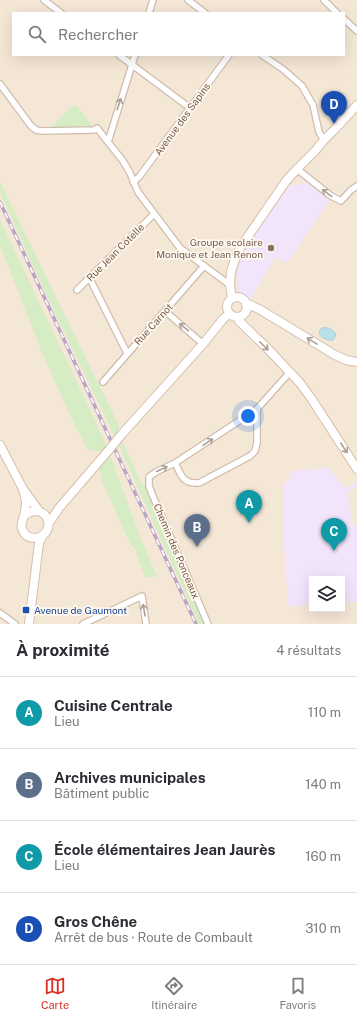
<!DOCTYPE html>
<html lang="fr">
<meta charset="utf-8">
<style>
body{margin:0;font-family:"Public Sans",sans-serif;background:#f7f7f7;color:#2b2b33}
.controls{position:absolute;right:12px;bottom:12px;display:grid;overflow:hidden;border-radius:0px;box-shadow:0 4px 16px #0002}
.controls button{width:36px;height:36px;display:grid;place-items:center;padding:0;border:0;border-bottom:1px solid #e1e1e2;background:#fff;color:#2b2b33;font:20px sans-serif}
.you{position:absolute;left:248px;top:416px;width:14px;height:14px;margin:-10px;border:3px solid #fff;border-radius:50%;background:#1a73e8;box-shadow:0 0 0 6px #1a73e833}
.badge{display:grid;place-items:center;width:26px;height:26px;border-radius:50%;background:#d93025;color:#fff;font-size:13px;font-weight:700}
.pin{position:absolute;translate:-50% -33px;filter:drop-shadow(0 1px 2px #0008)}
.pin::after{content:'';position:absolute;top:21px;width:14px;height:12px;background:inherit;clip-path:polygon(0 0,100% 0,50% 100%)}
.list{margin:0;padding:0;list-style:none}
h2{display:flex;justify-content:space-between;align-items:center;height:52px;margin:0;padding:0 16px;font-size:17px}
h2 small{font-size:13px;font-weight:400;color:#7c7c81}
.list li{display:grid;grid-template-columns:26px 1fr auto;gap:12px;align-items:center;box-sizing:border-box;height:72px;padding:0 16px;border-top:1px solid #e1e1e2}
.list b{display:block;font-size:15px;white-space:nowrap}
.list p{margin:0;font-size:13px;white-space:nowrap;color:#7c7c81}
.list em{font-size:13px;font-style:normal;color:#7c7c81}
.icon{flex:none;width:22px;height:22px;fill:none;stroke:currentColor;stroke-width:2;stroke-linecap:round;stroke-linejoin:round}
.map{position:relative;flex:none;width:357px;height:624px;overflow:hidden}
.search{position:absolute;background:#fff;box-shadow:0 4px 16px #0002;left:12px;right:12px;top:12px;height:44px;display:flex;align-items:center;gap:10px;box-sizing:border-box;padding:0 14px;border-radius:0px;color:#7c7c81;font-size:15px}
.sheet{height:340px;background:#fff}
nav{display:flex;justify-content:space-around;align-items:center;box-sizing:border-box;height:56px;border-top:1px solid #e1e1e2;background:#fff;font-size:11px;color:#7c7c81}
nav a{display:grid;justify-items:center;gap:2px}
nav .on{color:#d93025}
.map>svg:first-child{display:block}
</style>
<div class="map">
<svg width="357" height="624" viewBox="0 0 357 624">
<rect width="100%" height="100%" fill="#fdf5e8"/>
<!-- residential -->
<path fill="#f5e7d6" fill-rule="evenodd" d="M0,0H357V624H0ZM13,13H344V55H13ZM312,579H342V609H312Z"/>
<!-- education -->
<path fill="#f2e4fa" d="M305,182L330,200L287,263L275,257L251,299L241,293L238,290L237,279V270L240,259L251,240L291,184L295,186L296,185L301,184Z
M328,468L346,488L357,482V487L348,492L352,521L357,529V602L342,603V579H312V605L288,606L283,530V484L289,479L291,471Z"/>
<!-- green -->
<path fill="#d5ecc5" d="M74,105L77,106L92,125L91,126L53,128L52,126L72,106Z
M0,182L118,424L120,432L115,437L44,290L0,192Z
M0,220L100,431L107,447L102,452L87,449L70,415L43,355L0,245Z
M123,442L141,483L146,486L207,624H199L119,446Z
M111,457L142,542L157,576L150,578L145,577L134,546H131L102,481L99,467L105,460Z"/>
<!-- water -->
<path fill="#bbe1e8" stroke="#a1d1da" d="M322,328C328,327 333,329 336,335L333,340C327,341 314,336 322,328Z"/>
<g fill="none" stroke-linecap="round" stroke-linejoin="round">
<defs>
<path id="street" d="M44,0L61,13
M188,0L205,13
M324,0L337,13
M149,13L153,0
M344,19L357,31
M119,55L190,108
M262,55L284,70L302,86L313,105L319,132L324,140
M0,84L31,126L36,130L42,131L94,130L97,128L123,161L130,173L138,192L180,248L230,285
M108,142L135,55
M297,169L331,196L341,201L351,190L357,186
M133,182L139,177L229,55
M89,277L127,353
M77,290L154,214
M165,311L203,344
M103,382L204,266
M175,463C182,476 182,484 199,483L250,456L255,451L257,443V409
M0,613L15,624
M83,624L142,596L146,624
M208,624L152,494L149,486V477L156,472L175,463L257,409L290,372"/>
<path id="secondary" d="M227 307a10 10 0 1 1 20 0a10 10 0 1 1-20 0Z
M232,298L230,285L231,272L234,262L240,248L286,181L297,169L315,151L324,140L336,128L357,105
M246,304L250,305L259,309L335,355L346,360L357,362
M238,317L239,321L268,349L300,383L311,398L357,469
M122,434L203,344L223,319L229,314
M0,445L23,489L39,511
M23,489C24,493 25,497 26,501C26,505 25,512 24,516C22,522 20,525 23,531C30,545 52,536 48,521C45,509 31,509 24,516
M49,523L59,508L108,451
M29,624L39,543L42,537"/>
</defs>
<!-- street casing -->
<use href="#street" stroke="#cfbcad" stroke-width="8"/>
<!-- secondary casing -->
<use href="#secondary" stroke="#d5bead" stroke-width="10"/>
<!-- street -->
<use href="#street" stroke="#fff" stroke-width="5.5"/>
<!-- secondary -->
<use href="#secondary" stroke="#fff" stroke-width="8"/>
<defs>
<path id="rail" d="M0,202L196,624"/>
</defs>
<!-- rail casing -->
<use href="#rail" stroke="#b8a5c8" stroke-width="3.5"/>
<!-- rail -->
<use href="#rail" stroke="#fff9ef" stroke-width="2" stroke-dasharray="6" stroke-linecap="butt"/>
<defs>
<path id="secondary-bridge" d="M108,451L122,434"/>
</defs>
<!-- secondary-bridge casing -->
<use href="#secondary-bridge" stroke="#d5bead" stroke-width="10" stroke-linecap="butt"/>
<!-- secondary-bridge -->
<use href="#secondary-bridge" stroke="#fff" stroke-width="8"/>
</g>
<!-- one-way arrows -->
<defs><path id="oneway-shaft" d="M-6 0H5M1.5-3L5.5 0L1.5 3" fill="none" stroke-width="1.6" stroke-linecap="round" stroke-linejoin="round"/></defs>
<g stroke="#ae9d93">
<use href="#oneway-shaft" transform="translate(119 104) rotate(-72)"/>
<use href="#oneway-shaft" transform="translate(327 193) rotate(-143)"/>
<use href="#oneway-shaft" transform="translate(184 327) rotate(-140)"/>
<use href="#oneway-shaft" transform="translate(312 341) rotate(-149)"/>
<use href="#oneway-shaft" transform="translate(264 346) rotate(45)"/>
<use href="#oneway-shaft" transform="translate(208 442) rotate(-34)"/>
<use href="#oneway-shaft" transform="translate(344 448) rotate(57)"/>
<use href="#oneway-shaft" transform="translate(162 469) rotate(-25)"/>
<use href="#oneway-shaft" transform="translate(144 610) rotate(-100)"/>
</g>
<!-- markers -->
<circle fill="#8d6e63" stroke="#fff9ef" stroke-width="1.5" cx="271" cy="248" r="4"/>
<rect fill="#1a4fb4" stroke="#fff9ef" stroke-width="1.5" x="22" y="606" width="8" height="8" rx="2"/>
<g text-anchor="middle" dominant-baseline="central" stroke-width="3.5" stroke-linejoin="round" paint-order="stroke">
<!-- street labels -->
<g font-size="10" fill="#785b4b" stroke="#fff9ef">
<text transform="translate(182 119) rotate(-54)">Avenue des Sapins</text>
<text transform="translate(115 252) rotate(-45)">Rue Jean Cotelle</text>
<text transform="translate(153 324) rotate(-48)">Rue Carnot</text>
<text transform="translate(177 551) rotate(67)">Chemin des Ponceaux</text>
</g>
<!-- education labels -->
<g font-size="10" fill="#785e54" stroke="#fff9ef" text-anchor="end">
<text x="263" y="242">Groupe scolaire<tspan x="263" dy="12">Monique et Jean Renon</tspan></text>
</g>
<!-- transit labels -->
<g font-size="10" fill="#164399" stroke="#fff9ef" text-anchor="start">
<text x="34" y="610">Avenue de Gaumont</text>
</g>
</g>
</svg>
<div class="controls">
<button><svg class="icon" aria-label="layers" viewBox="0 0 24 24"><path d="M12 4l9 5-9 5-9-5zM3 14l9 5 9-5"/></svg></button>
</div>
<div class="you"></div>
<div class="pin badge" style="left:249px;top:523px;background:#0f9aa8">A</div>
<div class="pin badge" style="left:197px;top:547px;background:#5c6f8a">B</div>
<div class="pin badge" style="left:334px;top:551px;background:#0f9aa8">C</div>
<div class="pin badge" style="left:334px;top:124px;background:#1a4fb4">D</div>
<div class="search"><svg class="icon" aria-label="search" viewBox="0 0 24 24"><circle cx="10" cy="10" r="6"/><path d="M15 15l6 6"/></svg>Rechercher</div>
</div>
<section class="sheet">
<h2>À proximité<small>4 résultats</small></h2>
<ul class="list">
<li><span class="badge" style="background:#0f9aa8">A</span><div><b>Cuisine Centrale</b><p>Lieu</p></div><em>110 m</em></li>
<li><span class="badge" style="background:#5c6f8a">B</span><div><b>Archives municipales</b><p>Bâtiment public</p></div><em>140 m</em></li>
<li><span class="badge" style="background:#0f9aa8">C</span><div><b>École élémentaires Jean Jaurès</b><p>Lieu</p></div><em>160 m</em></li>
<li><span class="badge" style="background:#1a4fb4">D</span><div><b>Gros Chêne</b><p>Arrêt de bus · Route de Combault</p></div><em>310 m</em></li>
</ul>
</section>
<nav>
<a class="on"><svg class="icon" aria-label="map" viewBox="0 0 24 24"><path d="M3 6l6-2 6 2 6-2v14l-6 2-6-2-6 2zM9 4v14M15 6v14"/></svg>Carte</a>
<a><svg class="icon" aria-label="directions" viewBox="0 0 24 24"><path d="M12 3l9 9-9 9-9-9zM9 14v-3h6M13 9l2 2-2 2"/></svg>Itinéraire</a>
<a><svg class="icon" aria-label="saved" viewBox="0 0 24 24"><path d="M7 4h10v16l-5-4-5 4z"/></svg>Favoris</a>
</nav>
